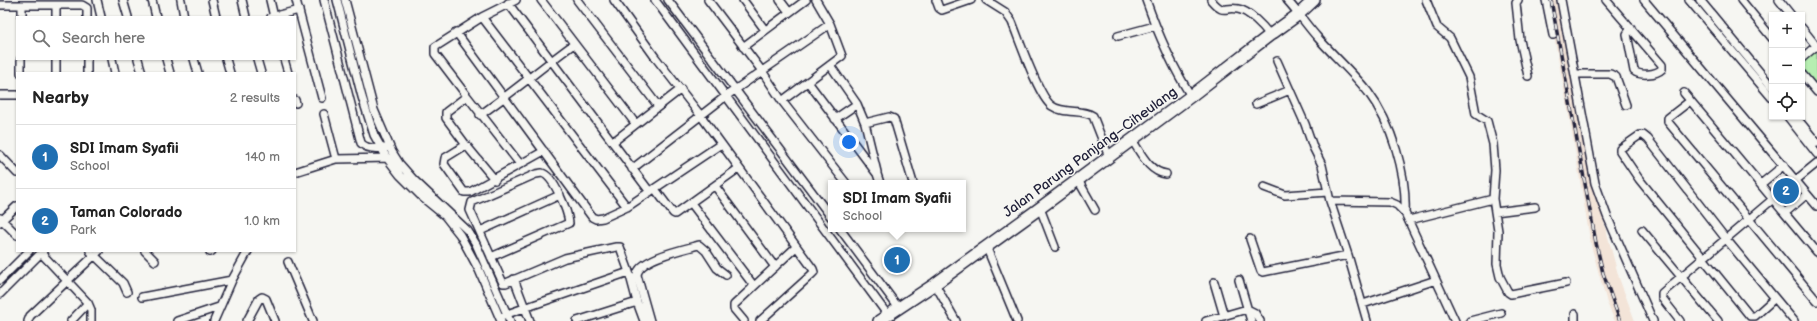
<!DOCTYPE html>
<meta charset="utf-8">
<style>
body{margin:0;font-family:"Balsamiq Sans",sans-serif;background:#f6f6f6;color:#222}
.controls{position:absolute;right:12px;top:12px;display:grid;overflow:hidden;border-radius:0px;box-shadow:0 1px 3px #0004}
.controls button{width:36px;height:36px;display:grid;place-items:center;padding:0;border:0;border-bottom:1px solid #e0e0e0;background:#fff;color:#222;font:20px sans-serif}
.you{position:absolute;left:849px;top:142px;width:14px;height:14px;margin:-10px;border:3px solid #fff;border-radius:50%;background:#1a73e8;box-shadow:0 0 0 6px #1a73e833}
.badge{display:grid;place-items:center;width:26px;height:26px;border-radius:50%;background:#1f6fb2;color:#fff;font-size:13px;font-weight:700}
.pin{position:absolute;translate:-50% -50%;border:2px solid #fff;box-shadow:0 1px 4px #0006}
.popup{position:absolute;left:828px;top:180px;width:138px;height:52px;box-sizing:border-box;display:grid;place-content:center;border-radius:0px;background:#fff;filter:drop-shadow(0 1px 3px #0005);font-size:13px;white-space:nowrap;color:#767676}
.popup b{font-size:15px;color:#222}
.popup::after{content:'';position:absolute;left:50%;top:100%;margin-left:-8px;border:8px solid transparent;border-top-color:#fff}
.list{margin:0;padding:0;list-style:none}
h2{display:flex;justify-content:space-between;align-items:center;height:52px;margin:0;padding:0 16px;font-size:17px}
h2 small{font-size:13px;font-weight:400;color:#767676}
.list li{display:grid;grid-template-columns:26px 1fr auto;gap:12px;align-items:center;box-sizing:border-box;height:64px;padding:0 16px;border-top:1px solid #e0e0e0}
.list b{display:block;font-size:15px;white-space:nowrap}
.list p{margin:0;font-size:13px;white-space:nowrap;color:#767676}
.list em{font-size:13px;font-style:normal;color:#767676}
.icon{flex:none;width:22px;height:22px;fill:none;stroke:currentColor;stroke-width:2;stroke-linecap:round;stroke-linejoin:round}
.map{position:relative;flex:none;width:1817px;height:321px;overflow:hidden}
.search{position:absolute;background:#fff;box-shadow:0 1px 3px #0004;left:16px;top:16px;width:280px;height:44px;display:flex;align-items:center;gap:10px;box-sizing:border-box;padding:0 14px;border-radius:0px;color:#767676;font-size:15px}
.panel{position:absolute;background:#fff;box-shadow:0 1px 3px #0004;left:16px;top:72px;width:280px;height:180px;border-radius:0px}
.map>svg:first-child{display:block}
</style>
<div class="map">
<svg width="1817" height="321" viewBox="0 0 1817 321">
<rect width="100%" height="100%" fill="#f6f6f2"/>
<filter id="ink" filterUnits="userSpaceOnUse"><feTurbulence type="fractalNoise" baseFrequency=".025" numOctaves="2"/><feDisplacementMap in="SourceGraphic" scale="8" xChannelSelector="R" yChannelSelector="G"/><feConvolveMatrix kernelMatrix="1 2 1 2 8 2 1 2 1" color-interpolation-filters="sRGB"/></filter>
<g filter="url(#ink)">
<!-- built -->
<path fill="#f3e4d8" d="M1547,0H1563L1604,222L1619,278L1635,321H1615L1607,303L1591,245L1570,121Z"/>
<!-- green -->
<path fill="#b6eeb1" stroke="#6c8876" d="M1816,49L1817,50V88L1802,70V61Z"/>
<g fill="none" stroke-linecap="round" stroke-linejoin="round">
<defs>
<path id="street" d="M97,0L101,17
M123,0L128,17
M152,0L156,17
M181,0L184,17
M212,0L216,17
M242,0L246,17
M270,0L274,17
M296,0L322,98
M324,0L361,143C366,149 377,149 385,148
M337,0L362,97L374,135L387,158L400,175L423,198L445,216L460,235L479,270L501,321
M345,0L374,110L392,152L399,163L414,180L468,231L476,244L510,321
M516,0L482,17L435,47V54L467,96L446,112V118L466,145L445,158L444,164L464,192H470L544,151
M541,0L635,123
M577,0L658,106
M614,0L655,57L701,116L813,269L814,272L811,275L760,321
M655,0L887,314
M668,0L831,217
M708,0L762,71L782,101L846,183
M743,0L765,30
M780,0L789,12
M936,0L939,8L942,10L971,0
M986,0L1005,12L1012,22C1019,39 1039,98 1052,106C1063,114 1084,109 1093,116L1109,157
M1146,0C1158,34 1172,66 1191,96
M1211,0C1225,16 1224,6 1238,9C1249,11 1263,26 1270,35
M1287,0C1298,12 1307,26 1318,38C1334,56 1353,73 1368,92C1392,124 1407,174 1405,213
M1426,0L1437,27L1450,38L1469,77L1476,114L1487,121L1493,144L1495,170L1493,199L1498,231L1497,264L1500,277L1508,292L1511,294L1566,283
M1518,0L1516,3L1520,40L1528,76
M1546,0L1553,35
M1561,0L1595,183L1607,216L1653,321
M1606,0L1662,65V69C1656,75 1640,76 1634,71L1627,34L1631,28
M1644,0L1817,206
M1689,0L1772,98
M1700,0L1772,87
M1741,0L1772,38
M1779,0L1791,15
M508,3L650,192
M0,5H82L87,8V17
M22,17V5
M56,17V6
M271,17L299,10
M482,17L627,207
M1802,28L1817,47
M456,32L592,217L596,219L603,218L627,207L721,144
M1118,36L1155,26
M743,47L806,0
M1802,58L1816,46
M112,59L115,73
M138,59L142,73
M166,59L170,73
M194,59L198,73
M226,59L230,73
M257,59L261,73
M284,59L288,73
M1277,61L1305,124L1313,147L1322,165L1330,201L1348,255L1367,321
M830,65L857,104L865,123L877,172
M21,73V59
M56,73V59
M87,73V59
M1575,74H1610L1616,77L1626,105
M1802,74L1817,92
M808,82L877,174L880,183
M1684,93L1817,252
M0,95H17
M467,96L520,164
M295,100L296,103
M782,101L842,56L830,24L816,0
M1690,101L1668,118V122L1817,301
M1256,104L1290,90
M324,114L336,159
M480,115C512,93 542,67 574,44
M1788,117L1817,154
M1796,117L1817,143
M835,119L857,104
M865,123L889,117L894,119L913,183
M1132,140C1141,153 1149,172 1166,174
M613,142L681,89
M466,145L495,180
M0,155L17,173
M632,169L726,96L830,24
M295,172L336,159L391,158
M1078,180L1095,210
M1796,180L1817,163
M1761,184L1784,165
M715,186L775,267
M1264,187L1285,195L1328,192
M655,189L673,213L675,214L739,168
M1330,201L1390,202L1397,205L1405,213L1455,321
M691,203L754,286
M1040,208L1055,247
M1495,212L1535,207
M1785,213L1807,194
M0,218L17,235
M1409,220L1493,199
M0,222L17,206
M840,229L898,307
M1642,230L1718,321
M480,231L560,195
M1250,239L1261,271L1263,272L1348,255
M986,246L1017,321
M90,251L123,283L127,292
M145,251L155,261
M210,252L212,251
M41,253L88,303L91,310V321
M491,257L569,223C568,212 554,176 542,173C542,173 536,174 536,174L472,202L470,210L503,283H506L565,258L616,247H620L629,272
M288,262L313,321
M514,279L530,321
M0,280L29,251
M1239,280L1251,321
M1214,282L1224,316
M935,284L956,321
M0,294L43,251
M142,297L232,280
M1775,298L1755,316H1750L1639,179L1620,151V149L1640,135H1643L1648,139L1726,239L1794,321
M637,302L644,321
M1363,304L1436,280
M1575,314V321
M504,315L629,272L637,302L577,321
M28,321L30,316L99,251
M71,321L88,303
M177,321L219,307
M214,321L232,280L248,251
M247,321L259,299L262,297L266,299L275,321
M650,321L637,275C639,258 685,249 699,245L706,251L717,268L726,275
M744,321L734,309V305L796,247
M1206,321L1247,309L1255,313L1260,321
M1470,321L1501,313
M1680,321L1662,298V293L1773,199"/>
<path id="secondary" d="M879,321L935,284L1040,208L1191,96L1270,35L1299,14L1314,0"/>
</defs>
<!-- street casing -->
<use href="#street" stroke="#22223b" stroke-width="10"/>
<!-- secondary casing -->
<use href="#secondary" stroke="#22223b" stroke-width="14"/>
<!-- street -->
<use href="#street" stroke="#f6f6f2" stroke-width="7"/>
<!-- secondary -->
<use href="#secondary" stroke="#f6f6f2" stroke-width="11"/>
<defs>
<path id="rail" d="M1551,0L1596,243L1603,273L1620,321"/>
</defs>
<!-- rail casing -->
<use href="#rail" stroke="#22223b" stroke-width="3.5"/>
<!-- rail -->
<use href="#rail" stroke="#f6f6f2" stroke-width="2" stroke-dasharray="6" stroke-linecap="butt"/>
</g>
</g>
<g text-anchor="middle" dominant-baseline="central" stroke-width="3" stroke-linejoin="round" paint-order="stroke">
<!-- street labels -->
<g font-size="14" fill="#22223b" stroke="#f6f6f2">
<text transform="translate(1090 152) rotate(-36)">Jalan Parung Panjang–Ciheulang</text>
</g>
</g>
</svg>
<div class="controls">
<button>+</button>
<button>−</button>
<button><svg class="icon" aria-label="locate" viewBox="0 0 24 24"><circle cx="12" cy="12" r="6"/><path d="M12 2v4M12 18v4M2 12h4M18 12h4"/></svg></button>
</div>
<div class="you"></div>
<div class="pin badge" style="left:897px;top:260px">1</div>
<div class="popup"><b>SDI Imam Syafii</b>School</div>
<div class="pin badge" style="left:1786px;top:191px">2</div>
<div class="search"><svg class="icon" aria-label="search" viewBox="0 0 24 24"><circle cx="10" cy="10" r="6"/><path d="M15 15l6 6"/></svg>Search here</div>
<section class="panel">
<h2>Nearby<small>2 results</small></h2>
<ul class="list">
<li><span class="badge">1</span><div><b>SDI Imam Syafii</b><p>School</p></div><em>140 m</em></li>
<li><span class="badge">2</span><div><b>Taman Colorado</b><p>Park</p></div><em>1.0 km</em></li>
</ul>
</section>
</div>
